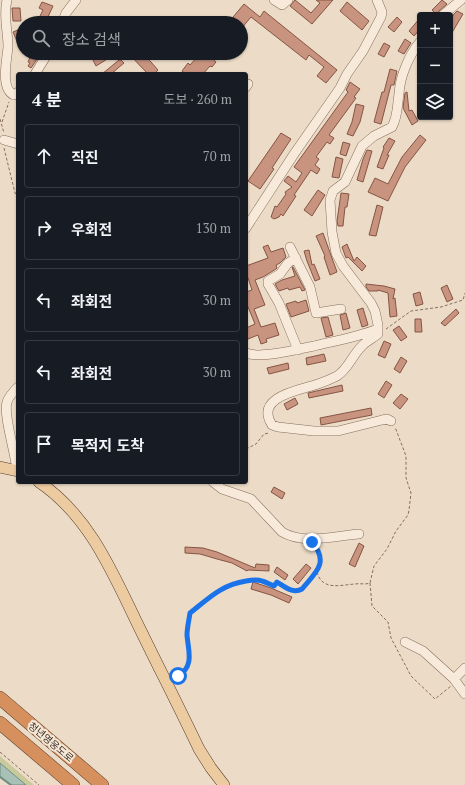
<!DOCTYPE html>
<html lang="ko">
<meta charset="utf-8">
<style>
body{margin:0;font-family:"PT Serif","Noto Sans KR",serif;background:#242831;color:#f1f3f6}
.controls{position:absolute;right:12px;top:12px;display:grid;overflow:hidden;border-radius:4px;box-shadow:0 1px 3px #0004}
.controls button{width:36px;height:36px;display:grid;place-items:center;padding:0;border:0;border-bottom:1px solid #363941;background:#171b24;color:#f1f3f6;font:20px sans-serif}
.stop{position:absolute;width:12px;height:12px;margin:-9px;border:3px solid #1a73e8;border-radius:50%;background:#fff}
.stop.end{background:#1a73e8;border-color:#fff;box-shadow:0 1px 4px #0008}
.list{margin:0;padding:0;list-style:none}
h2{display:flex;justify-content:space-between;align-items:center;height:52px;margin:0;padding:0 16px;font-size:17px}
h2 small{font-size:13px;font-weight:400;color:#9ea1a6}
.list li{display:grid;grid-template-columns:26px 1fr auto;gap:12px;align-items:center;box-sizing:border-box;height:64px;margin:0 8px 8px;padding:0 8px;border:1px solid #363941;border-radius:4px}
.list b{display:block;font-size:15px;white-space:nowrap}
.list em{font-size:13px;font-style:normal;color:#9ea1a6}
.icon{flex:none;width:22px;height:22px;fill:none;stroke:currentColor;stroke-width:2;stroke-linecap:round;stroke-linejoin:round}
.map{position:relative;flex:none;width:465px;height:785px;overflow:hidden}
.search{position:absolute;background:#171b24;box-shadow:0 1px 3px #0004;left:16px;top:16px;width:232px;height:44px;display:flex;align-items:center;gap:10px;box-sizing:border-box;padding:0 14px;border-radius:22px;color:#9ea1a6;font-size:15px}
.panel{position:absolute;background:#171b24;box-shadow:0 1px 3px #0004;left:16px;top:72px;width:232px;height:412px;border-radius:4px}
.map>svg:first-child{display:block}
</style>
<div class="map">
<svg width="465" height="785" viewBox="0 0 465 785">
<rect width="100%" height="100%" fill="#ecdcc7"/>
<!-- green -->
<path fill="#cac99b" d="M0,756L34,785H26L0,763Z"/>
<!-- water -->
<path fill="#a8c0b6" stroke="#6f8e82" d="M0,763L26,785H11L0,776Z"/>
<g fill="none" stroke-linecap="round" stroke-linejoin="round">
<!-- stream -->
<path stroke="#6f8e82" stroke-width="2" d="M0,777L11,785"/>
</g>
<!-- building -->
<path fill="#c8937f" stroke="#855544" d="M295,0L311,13L320,3L316,0H333L312,24L290,6Z
M442,0L447,4L439,11L437,15L432,10Z
M42,2L53,6L47,19L40,16L43,10L39,8Z
M347,2L369,21L362,30L340,11Z
M244,4L260,17L264,11L337,70L326,83L317,76L324,67L309,55L306,60L251,17L241,29V23H228Z
M12,8H20L21,21H13Z
M457,11L463,14L450,36V20L454,14Z
M397,17L402,22L394,32L388,27Z
M420,18V29L414,36L409,31Z
M18,30L23,42L18,44L13,32Z
M405,39L411,43L404,54L398,51Z
M384,43L390,46L384,57L378,54Z
M32,53L39,56L31,68L28,66L30,63L28,62Z
M100,53H117L96,66L92,58Z
M128,53H143L158,70L154,74H148Z
M194,53H206L216,62L212,67L210,66L203,74H186L182,71L188,63L190,65L198,56Z
M119,60H121L124,63L111,74H102Z
M390,69L397,71L394,85H391L381,124L374,122L382,92H384Z
M350,82L360,89L354,97L356,98L329,135L334,138L330,144L327,142L316,157L319,159L315,165L320,169L317,174L311,170L294,195L296,196L283,216L281,214L279,217L274,219L271,217L275,206L277,207L286,194L285,192L292,187L284,181L288,176L296,182L302,173L294,167L348,92L346,90Z
M407,92L409,111L412,110L418,121L412,125L403,108L405,93Z
M356,104L364,106L360,122L353,136L347,134L352,122Z
M281,133L291,139L272,168L274,169L260,189L248,181Z
M420,135L426,140L405,167L388,201L368,192L375,178L388,184L402,157Z
M389,138L395,141L387,155H389L383,169L377,167L384,148L383,147Z
M343,142L350,144L346,156L340,154Z
M367,150L372,151L363,182L357,180L363,159Z
M336,157L343,159L339,178L332,177Z
M318,190L325,195L312,216L304,210Z
M341,193L349,194L347,207H345L343,226H338L337,221Z
M377,205L383,207L376,236L369,235Z
M323,233L337,272L330,275L324,257L325,256L316,236Z
M347,244L354,261L357,257L366,266L362,271L348,257L346,258L342,247Z
M268,245L271,252L283,248L286,257L280,263L276,265L277,268L276,269L263,277L255,280L265,305L254,309L261,327L275,323L279,335L266,339L267,342L261,344L258,335L248,339L246,334V328L255,324L246,302V292L252,290L246,272V266L268,258L263,247Z
M309,250L312,265L314,264L320,279L315,281L307,261L304,251Z
M292,267H293L305,290L302,291L300,287L289,290L288,288L279,291L275,284L282,280L295,276Z
M366,284L384,286L395,289L393,299L395,298L397,316L390,317L388,293L378,290V291H369L366,287Z
M447,285L453,299L447,302L441,288Z
M420,292L423,304L416,306L413,294Z
M306,300L309,311L291,317L286,304L296,301L297,303Z
M363,308L368,325L362,327L357,310Z
M456,309L459,313L445,326L441,323Z
M346,313L350,328L343,330L340,315Z
M328,317L333,335L326,337L321,318Z
M415,319H421L422,332H415Z
M399,326L407,337L401,341L393,330Z
M384,341L391,344L385,358L378,355Z
M324,354L326,361L307,365L306,358Z
M401,357L407,361L400,373L394,369Z
M288,363L289,369L269,374L267,368Z
M386,381L392,385L384,398L378,394Z
M342,385L343,391L309,398L308,393Z
M401,394L408,399L400,409L393,403Z
M295,398L298,404L287,410L284,404Z
M371,408L372,415L321,425L320,418Z
M274,487L285,493L282,499L271,492Z
M359,543L364,546L355,567L349,564Z
M185,547L203,548L217,552L255,568L256,564L269,565V571L248,570L247,571L232,563L217,559L200,554L185,553Z
M306,564L311,568L298,584L293,579Z
M277,567L288,575L285,580L274,572Z
M253,582L271,588L292,597L289,603L271,595L251,589Z"/>
<g fill="none" stroke-linecap="round" stroke-linejoin="round">
<defs>
<path id="minor" d="M7,0C3,16 8,31 8,47C7,59 0,89 14,95L18,92
M274,0L282,5L288,0
M443,15L461,0
M62,23L66,13L76,0
M35,74L48,53
M246,87L248,84
M4,140L18,144
M246,228L294,154L340,88L347,74L363,51L381,17L382,12L377,0
M290,247L310,287L316,313L341,309
M296,258L288,263L280,274L268,281V284L279,303L298,350
M246,353C262,359 297,349 314,346C335,341 357,337 378,329
M391,421L387,419L382,420L338,431H314L278,427L272,425C254,396 301,390 318,384C324,382 331,379 337,376C348,369 352,356 361,347C365,342 372,339 378,334V325L375,311L371,303L343,266L336,253L332,232L330,200L333,191L345,182L362,146L374,136L392,127C398,116 397,106 399,94C400,76 409,55 420,42
M17,471C16,455 3,415 7,402C9,396 14,391 18,387
M213,482L222,489L251,499L282,532C304,545 334,536 359,534
M405,642L423,651L454,679L465,694
M454,679L465,668"/>
<path id="major" d="M0,467L18,471
M39,482C91,517 114,576 141,631C160,670 180,709 199,749L211,768L224,785"/>
<path id="highway" d="M0,698L102,785
M0,723L73,785"/>
</defs>
<!-- minor casing -->
<use href="#minor" stroke="#876e5d" stroke-width="10"/>
<!-- major casing -->
<use href="#major" stroke="#553d31" stroke-width="12"/>
<!-- highway casing -->
<use href="#highway" stroke="#553d31" stroke-width="14"/>
<!-- path -->
<path stroke="#876e5d" stroke-width="1" stroke-dasharray="3 2" stroke-linecap="butt" d="M0,119L4,133
M2,122L9,102
M4,148L15,193L18,197
M386,329L411,311L441,307L463,300L465,293
M246,449L256,444L264,434L269,433
M317,572C322,591 340,585 355,584C360,583 365,585 370,583L374,566L387,549L396,531L408,515L409,510L411,493L406,478V456L395,427
M370,583L372,606L388,622L391,638L411,676L435,699L451,686
M174,678C196,664 187,655 187,635C187,628 189,620 190,613C209,598 221,585 246,581C251,580 257,579 262,581C266,582 269,584 273,586L277,582C285,587 293,594 302,589C314,574 326,567 316,547
M0,752L39,785"/>
<!-- minor -->
<use href="#minor" stroke="#f7eada" stroke-width="9"/>
<!-- major -->
<use href="#major" stroke="#edcba1" stroke-width="11"/>
<!-- highway -->
<use href="#highway" stroke="#d6905d" stroke-width="13"/>
</g>
<g fill="none" stroke-linecap="round" stroke-linejoin="round">
<!-- route -->
<path stroke="#1a73e8" stroke-width="5" d="M178,676C195,666 188,650 187,635C187,628 189,620 190,613C209,598 221,585 246,581C251,580 257,579 262,581C266,582 269,584 274,586L277,582C285,587 293,594 302,589C315,573 330,563 312,542"/>
</g>
<g text-anchor="middle" dominant-baseline="central" stroke-width="4" stroke-linejoin="round" paint-order="stroke">
<!-- street labels -->
<g font-size="10" fill="#382820" stroke="#f4e7d6">
<text transform="translate(51 742) rotate(40)">청년영웅도로</text>
</g>
</g>
</svg>
<div class="controls">
<button>+</button>
<button>−</button>
<button><svg class="icon" aria-label="layers" viewBox="0 0 24 24"><path d="M12 4l9 5-9 5-9-5zM3 14l9 5 9-5"/></svg></button>
</div>
<div class="stop" style="left:178px;top:676px"></div>
<div class="stop end" style="left:312px;top:542px"></div>
<div class="search"><svg class="icon" aria-label="search" viewBox="0 0 24 24"><circle cx="10" cy="10" r="6"/><path d="M15 15l6 6"/></svg>장소 검색</div>
<section class="panel">
<h2>4 분<small>도보 · 260 m</small></h2>
<ul class="list">
<li><svg class="icon" aria-label="ahead" viewBox="0 0 24 24"><path d="M12 20V5M6 11l6-6 6 6"/></svg><div><b>직진</b></div><em>70 m</em></li>
<li><svg class="icon" aria-label="right" viewBox="0 0 24 24"><path d="M7 20v-9h11M14 6l5 5-5 5"/></svg><div><b>우회전</b></div><em>130 m</em></li>
<li><svg class="icon" aria-label="left" viewBox="0 0 24 24"><path d="M17 20v-9H6M10 6l-5 5 5 5"/></svg><div><b>좌회전</b></div><em>30 m</em></li>
<li><svg class="icon" aria-label="left" viewBox="0 0 24 24"><path d="M17 20v-9H6M10 6l-5 5 5 5"/></svg><div><b>좌회전</b></div><em>30 m</em></li>
<li><svg class="icon" aria-label="arrive" viewBox="0 0 24 24"><path d="M6 21V4h12l-3 4 3 4H6"/></svg><div><b>목적지 도착</b></div></li>
</ul>
</section>
</div>
